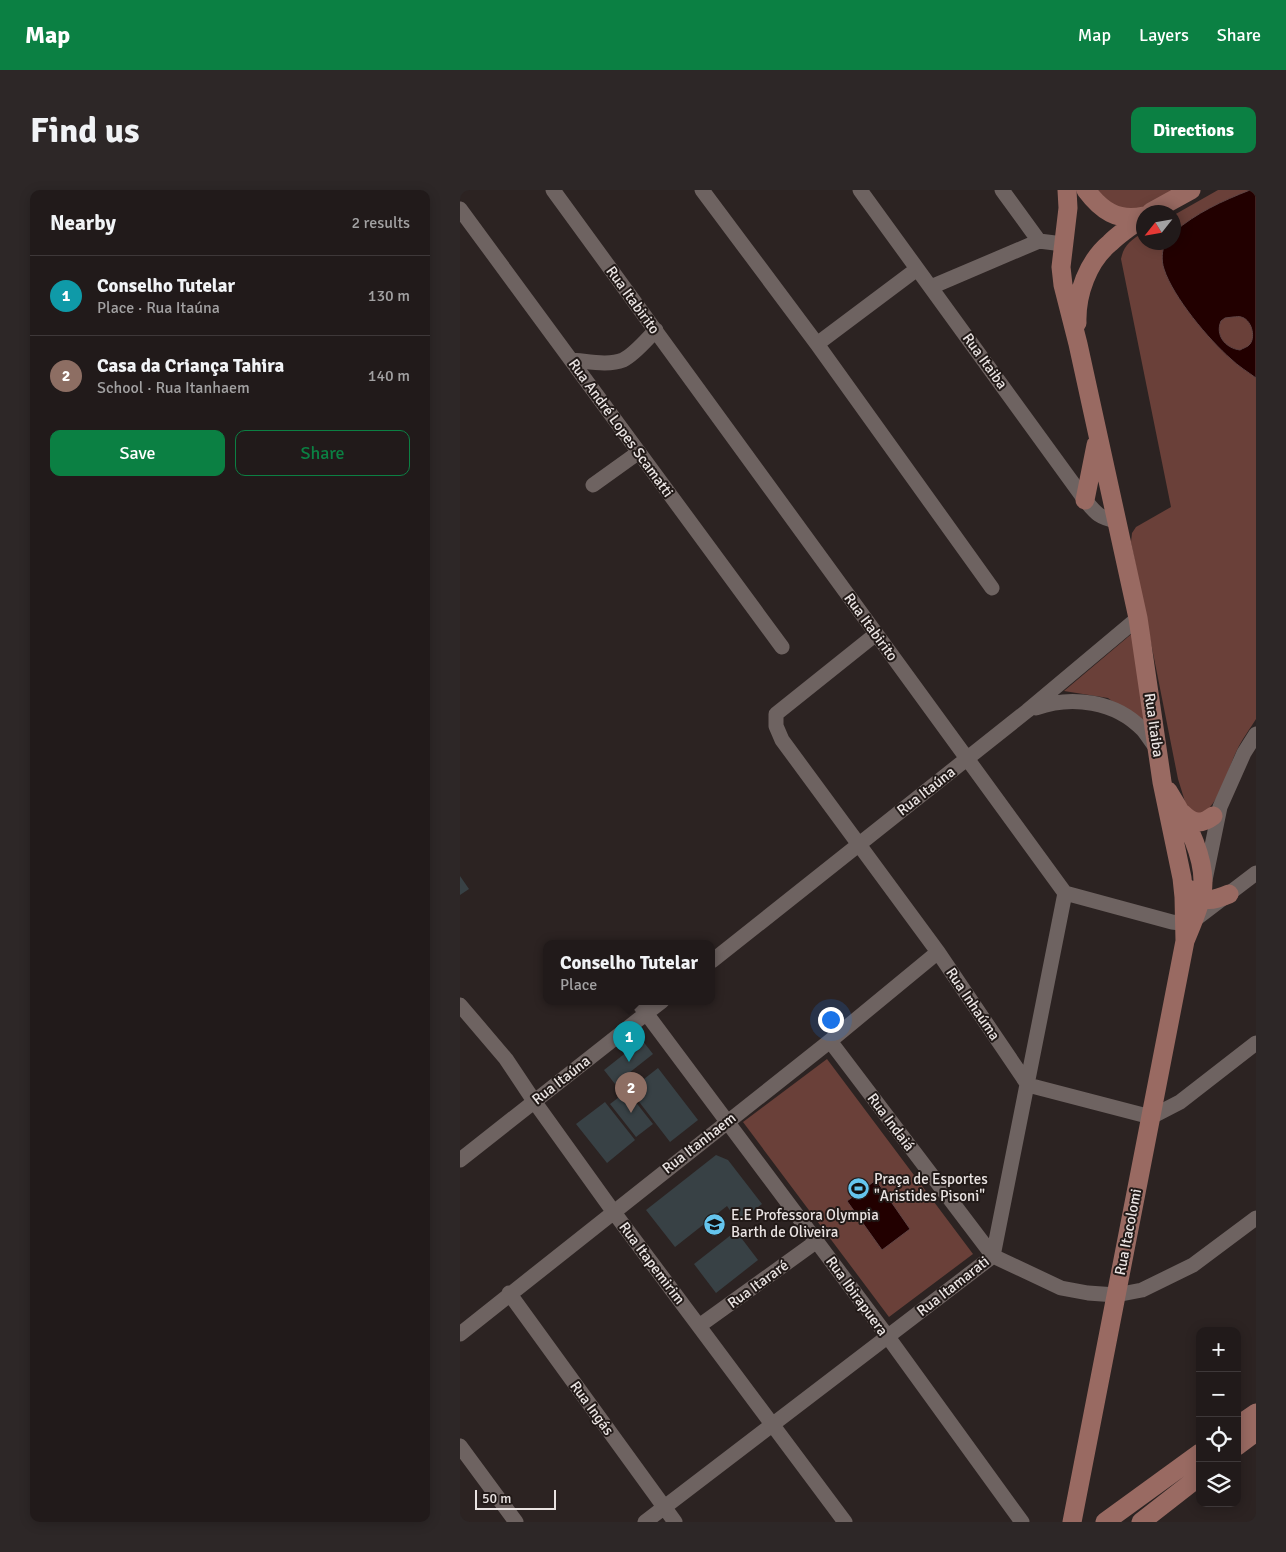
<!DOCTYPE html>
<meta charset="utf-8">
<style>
body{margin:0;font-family:Signika,sans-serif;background:#2d2727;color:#f1f3f6}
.controls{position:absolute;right:15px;bottom:15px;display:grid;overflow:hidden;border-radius:10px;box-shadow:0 2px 12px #0003}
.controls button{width:45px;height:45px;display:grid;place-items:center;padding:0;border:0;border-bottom:1px solid #3e3839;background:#211a1a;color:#f1f3f6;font:25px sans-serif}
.compass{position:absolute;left:676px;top:15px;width:45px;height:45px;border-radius:50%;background:#211a1a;box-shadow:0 2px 12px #0003;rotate:239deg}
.scale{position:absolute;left:15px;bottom:12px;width:81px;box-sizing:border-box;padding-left:5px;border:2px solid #e9e3e2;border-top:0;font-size:14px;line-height:18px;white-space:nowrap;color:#e9e3e2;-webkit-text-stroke:4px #221a18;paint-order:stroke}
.you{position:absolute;left:370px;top:829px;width:18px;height:18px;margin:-12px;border:4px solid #fff;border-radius:50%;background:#1a73e8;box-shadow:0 0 0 8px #1a73e833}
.badge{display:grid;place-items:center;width:32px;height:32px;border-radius:50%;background:#0b8043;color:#fff;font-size:16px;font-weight:700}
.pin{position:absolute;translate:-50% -41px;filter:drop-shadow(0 1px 2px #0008)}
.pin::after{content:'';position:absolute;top:26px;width:18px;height:15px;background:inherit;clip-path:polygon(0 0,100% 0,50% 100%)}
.popup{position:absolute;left:83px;top:750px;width:172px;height:65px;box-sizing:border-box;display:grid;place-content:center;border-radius:10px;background:#211a1a;filter:drop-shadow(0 1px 4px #0005);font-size:16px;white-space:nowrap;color:#a2a1a2}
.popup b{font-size:19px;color:#f1f3f6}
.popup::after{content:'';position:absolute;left:50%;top:100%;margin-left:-10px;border:10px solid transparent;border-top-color:#211a1a}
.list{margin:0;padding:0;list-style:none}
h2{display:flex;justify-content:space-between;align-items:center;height:65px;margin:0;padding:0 20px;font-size:21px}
h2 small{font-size:16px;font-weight:400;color:#a2a1a2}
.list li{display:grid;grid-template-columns:32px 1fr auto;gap:15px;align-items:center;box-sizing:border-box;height:80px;padding:0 20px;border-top:1px solid #3e3839}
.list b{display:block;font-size:19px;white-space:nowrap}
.list p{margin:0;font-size:16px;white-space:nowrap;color:#a2a1a2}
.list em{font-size:16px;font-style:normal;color:#a2a1a2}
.actions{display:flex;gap:10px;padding:15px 20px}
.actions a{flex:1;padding:11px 0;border:1px solid #0b8043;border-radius:10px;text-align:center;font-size:18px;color:#0b8043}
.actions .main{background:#0b8043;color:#fff}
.icon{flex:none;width:28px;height:28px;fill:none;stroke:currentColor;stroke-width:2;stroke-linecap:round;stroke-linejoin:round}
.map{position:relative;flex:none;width:796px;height:1332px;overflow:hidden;border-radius:10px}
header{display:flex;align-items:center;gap:30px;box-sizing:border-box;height:70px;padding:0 25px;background:#0b8043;color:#fff}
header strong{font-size:24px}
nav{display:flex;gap:28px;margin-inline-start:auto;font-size:18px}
.intro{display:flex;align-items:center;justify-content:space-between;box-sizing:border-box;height:120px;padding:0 30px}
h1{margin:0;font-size:35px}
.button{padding:12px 22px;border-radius:10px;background:#0b8043;color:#fff;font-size:18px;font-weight:700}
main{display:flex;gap:30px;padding:0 30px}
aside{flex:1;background:#211a1a;border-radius:10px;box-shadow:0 2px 12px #0003}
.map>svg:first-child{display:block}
</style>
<header>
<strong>Map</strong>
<nav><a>Map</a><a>Layers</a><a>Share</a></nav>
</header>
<div class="intro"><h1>Find us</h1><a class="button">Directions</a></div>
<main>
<aside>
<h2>Nearby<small>2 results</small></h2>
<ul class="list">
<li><span class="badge" style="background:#0f9aa8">1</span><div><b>Conselho Tutelar</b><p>Place · Rua Itaúna</p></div><em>130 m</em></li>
<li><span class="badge" style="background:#8d6e63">2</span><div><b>Casa da Criança Tahira</b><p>School · Rua Itanhaem</p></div><em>140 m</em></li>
</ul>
<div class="actions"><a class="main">Save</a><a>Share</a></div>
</aside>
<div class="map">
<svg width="796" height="1332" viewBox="0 0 796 1332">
<rect width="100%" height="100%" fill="#2c2322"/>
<!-- green -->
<path fill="#6a4039" d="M632,0H715L675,22L662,21Z
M758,0H796V529C790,539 782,549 777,560C767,580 760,617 738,626L727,618L718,589L671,352L672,343L676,337L711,317L661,69C664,54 671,51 683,42L684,52H714V25Z
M675,441L691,541L648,508L604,501Z
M367,869L513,1064L429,1127L283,932Z"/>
<!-- water -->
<path fill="#200" stroke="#5e4444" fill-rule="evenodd" d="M790,0H796V188C788,182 778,176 771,169C749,150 713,107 704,79C701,70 702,61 705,53L714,52V42C736,23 762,11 790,0ZM773,127C776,127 779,126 781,127C791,129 796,146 790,154C788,157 783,158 780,160C765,158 755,145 761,131L765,128Z
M416,990L450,1039L422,1060L387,1011Z"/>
<!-- building -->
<path fill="#384145" d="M0,686L9,699L0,705Z
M182,850L193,864L155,894L144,880Z
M198,878L238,930L210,952L170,900Z
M167,901L193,934L176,947L150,914Z
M145,912L175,950L147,973L116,934Z
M256,965L268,970L302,1014L278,1032L267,1016L215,1057L186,1020Z
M276,1041L298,1070L256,1103L234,1074Z"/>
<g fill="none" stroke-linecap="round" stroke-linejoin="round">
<!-- minor -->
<path stroke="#6e6361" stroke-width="15" d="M93,0L605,703L712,732L729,734L796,683
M242,0L357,154L532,398
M400,0L625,310C636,324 640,328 657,331
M542,0L579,51
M0,19L322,457
M471,97L579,51L603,54
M357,154L457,79
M111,170C127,171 148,176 163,170C175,164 186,150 196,140
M133,295L179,262
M416,444L316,524V536L322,550L478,762L568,895L691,927L720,912L796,853
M576,518C611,505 656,511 683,540C688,546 692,553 697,559
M745,690L760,617L784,563L796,544
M252,771L567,521L678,428
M177,811L428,1147L562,1332
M0,815L46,869L74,911L153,1021L385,1332
M370,851L533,1066L601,1098L628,1103L656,1105L682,1100L733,1075L796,1028
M0,970L202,811
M49,1103L215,1332
M239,1136L357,1051
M0,1144L370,851L478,762
M0,1256L56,1332
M185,1332L533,1066L605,703"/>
<!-- major -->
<path stroke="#996a62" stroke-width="19" d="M607,0L608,18L601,77L603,95L618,154L678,428L702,592L722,688L724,707L725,751
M626,0C641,20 657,32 684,26
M691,22L731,0
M617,133C616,104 628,71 650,53C660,43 672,35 684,27
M625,310L636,255
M722,623C733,634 741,635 753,626
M732,700C742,714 755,710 769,704
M777,1236L796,1223
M777,1256L796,1242
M612,1332L725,751C731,736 739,719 742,703C748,671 725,628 708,601
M645,1332L740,1263
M681,1332L740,1286"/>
</g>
<!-- icons -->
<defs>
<symbol id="stadium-disc" viewBox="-11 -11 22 22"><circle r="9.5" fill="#65c5ee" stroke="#221a18"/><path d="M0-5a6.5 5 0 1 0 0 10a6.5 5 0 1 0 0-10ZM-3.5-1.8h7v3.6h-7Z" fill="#111"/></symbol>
<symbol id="school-disc" viewBox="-11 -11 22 22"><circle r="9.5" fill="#65c5ee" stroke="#221a18"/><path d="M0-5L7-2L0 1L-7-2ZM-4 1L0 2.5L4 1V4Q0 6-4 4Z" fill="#111"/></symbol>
</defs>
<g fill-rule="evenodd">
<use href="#stadium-disc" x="386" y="986" width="25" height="25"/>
<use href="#school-disc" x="242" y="1022" width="25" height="25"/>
</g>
<g text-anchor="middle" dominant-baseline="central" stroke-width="4" stroke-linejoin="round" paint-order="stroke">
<!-- street labels -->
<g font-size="15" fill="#e9e3e2" stroke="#221a18">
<text transform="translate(173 110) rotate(54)">Rua Itabirito</text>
<text transform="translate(525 171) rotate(54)">Rua Itaiba</text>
<text transform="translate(161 238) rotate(54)">Rua André Lopes Scamatti</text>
<text transform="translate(411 437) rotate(54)">Rua Itabirito</text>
<text transform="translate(694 535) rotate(82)">Rua Itaiba</text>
<text transform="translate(466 601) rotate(-38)">Rua Itaúna</text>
<text transform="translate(513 814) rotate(56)">Rua Inhaúma</text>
<text transform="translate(101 890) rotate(-38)">Rua Itaúna</text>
<text transform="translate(431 932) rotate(53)">Rua Indaiá</text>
<text transform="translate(239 953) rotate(-38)">Rua Itanhaem</text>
<text transform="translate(668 1042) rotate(-79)">Rua Itacolomi</text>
<text transform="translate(192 1073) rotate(53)">Rua Itapemirim</text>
<text transform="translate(298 1094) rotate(-36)">Rua Itararé</text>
<text transform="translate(493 1096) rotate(-38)">Rua Itamarati</text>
<text transform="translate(397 1106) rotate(54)">Rua Ibirapuera</text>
<text transform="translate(132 1218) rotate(54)">Rua Ingás</text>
</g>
<!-- poi labels -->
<g font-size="15" fill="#e9e3e2" stroke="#221a18" text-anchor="start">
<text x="414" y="989">Praça de Esportes<tspan x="414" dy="17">"Aristides Pisoni"</tspan></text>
<text x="271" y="1025">E.E Professora Olympia<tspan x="271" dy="17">Barth de Oliveira</tspan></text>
</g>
</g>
</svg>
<div class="controls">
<button>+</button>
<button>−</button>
<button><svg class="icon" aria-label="locate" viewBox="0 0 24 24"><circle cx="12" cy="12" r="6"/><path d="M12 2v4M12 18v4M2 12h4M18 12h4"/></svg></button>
<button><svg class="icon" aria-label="layers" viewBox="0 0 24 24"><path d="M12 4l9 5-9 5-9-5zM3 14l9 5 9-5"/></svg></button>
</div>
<svg class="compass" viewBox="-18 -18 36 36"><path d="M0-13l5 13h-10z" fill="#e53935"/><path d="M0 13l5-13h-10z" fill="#a2a1a2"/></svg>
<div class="scale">50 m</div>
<div class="you"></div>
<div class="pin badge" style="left:169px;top:872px;background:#0f9aa8">1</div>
<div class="popup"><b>Conselho Tutelar</b>Place</div>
<div class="pin badge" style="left:171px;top:923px;background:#8d6e63">2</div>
</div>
</main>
